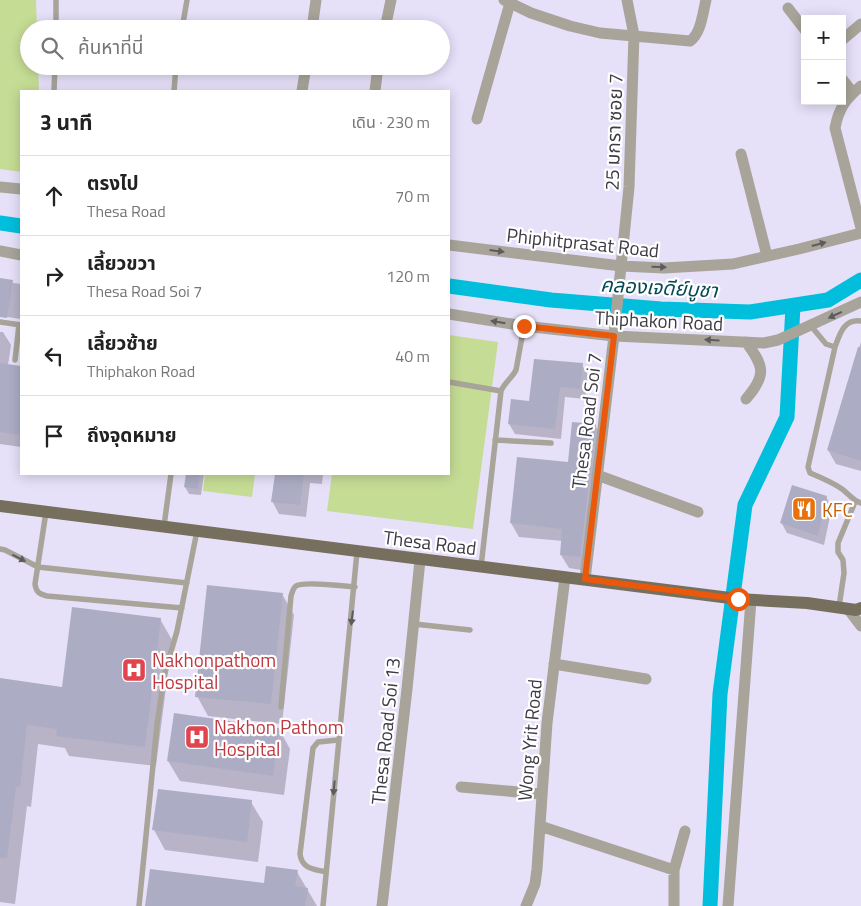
<!DOCTYPE html>
<html lang="th">
<meta charset="utf-8">
<style>
body{margin:0;font-family:"Titillium Web","Noto Sans Thai",sans-serif;background:#f6f6f6;color:#222}
.controls{position:absolute;right:15px;top:15px;display:grid;overflow:hidden;border-radius:0px;box-shadow:0 2px 12px #0003}
.controls button{width:45px;height:45px;display:grid;place-items:center;padding:0;border:0;border-bottom:1px solid #e0e0e0;background:#fff;color:#222;font:25px sans-serif}
.stop{position:absolute;width:15px;height:15px;margin:-11px;border:4px solid #ea580c;border-radius:50%;background:#fff}
.stop.end{background:#ea580c;border-color:#fff;box-shadow:0 1px 5px #0008}
.list{margin:0;padding:0;list-style:none}
h2{display:flex;justify-content:space-between;align-items:center;height:65px;margin:0;padding:0 20px;font-size:21px}
h2 small{font-size:16px;font-weight:400;color:#767676}
.list li{display:grid;grid-template-columns:32px 1fr auto;gap:15px;align-items:center;box-sizing:border-box;height:80px;padding:0 20px;border-top:1px solid #e0e0e0}
.list b{display:block;font-size:19px;white-space:nowrap}
.list p{margin:0;font-size:16px;white-space:nowrap;color:#767676}
.list em{font-size:16px;font-style:normal;color:#767676}
.icon{flex:none;width:28px;height:28px;fill:none;stroke:currentColor;stroke-width:2;stroke-linecap:round;stroke-linejoin:round}
.map{position:relative;flex:none;width:861px;height:906px;overflow:hidden}
.search{position:absolute;background:#fff;box-shadow:0 2px 12px #0003;left:20px;top:20px;width:430px;height:55px;display:flex;align-items:center;gap:12px;box-sizing:border-box;padding:0 18px;border-radius:28px;color:#767676;font-size:19px}
.panel{position:absolute;background:#fff;box-shadow:0 2px 12px #0003;left:20px;top:90px;width:430px;height:385px;border-radius:0px}
.map>svg:first-child{display:block}
</style>
<div class="map">
<svg width="861" height="906" viewBox="0 0 861 906">
<rect width="100%" height="100%" fill="#e6e0f9"/>
<!-- green -->
<path fill="#c5dc95" d="M0,0H36L37,29H29V66H38L39,91H21V172L0,169Z
M449,335L498,342L473,529L327,511L332,474H449Z
M205,474H255L252,497L203,491Z"/>
<!-- shadow -->
<path fill="#0003" d="M0,281L21,284V319L0,316Z
M0,332H3L11,345L8,365L21,367V447L0,444Z
M861,342V471L836,464L828,450Z
M582,365L588,375L585,399L565,397L561,439L515,434L509,424L530,402Z
M595,425L603,439L587,571L569,568L561,555L563,541L519,537L511,523L570,464Z
M187,474H204L201,495L189,494L185,487Z
M276,474H323L322,484L310,483L306,517L279,514L272,501Z
M826,497L832,507L824,545L787,533L781,522Z
M282,594L294,615L282,724L208,716L197,696Z
M160,619L172,640L156,766L69,756L65,748L38,744L31,807L27,806L15,904L0,902V680L63,689Z
M279,729L290,749L284,795L180,781L168,761Z
M251,802L263,822L258,862L165,850L154,830Z
M297,872L317,906H146L265,884Z"/>
<g fill="none" stroke-linecap="round" stroke-linejoin="round">
<!-- canal -->
<path stroke="#01bfdc" stroke-width="15" d="M0,223L21,226
M449,286L551,300L661,309L750,312L828,300L861,280
M710,906L720,694L745,505L787,417L793,306"/>
</g>
<!-- building -->
<path fill="#acadc5" d="M0,278L13,280L7,318L0,317Z
M858,347H861V461L827,450Z
M534,359L583,363L580,389L560,387L555,429L508,424L511,399L529,401Z
M0,363L21,366V435L0,432Z
M572,422L596,424L580,557L560,555L562,529L510,523L517,457L568,462Z
M186,474H200L198,489L184,487Z
M275,474H304L300,505L271,502Z
M792,485L827,496L818,536L780,523Z
M207,585L283,593L271,704L195,697Z
M72,607L161,618L145,747L56,736L57,729L27,725L20,787H16L7,858H0V678L62,687Z
M174,713L279,728L273,776L167,761Z
M158,789L252,800L247,842L152,830Z
M266,866L298,870L295,886L308,888L305,906H145L150,869L264,883Z"/>
<g fill="none" stroke-linecap="round" stroke-linejoin="round">
<!-- lane -->
<path stroke="#a8a49a" stroke-width="5.5" d="M56,29V0
M182,29L187,0
M54,91L55,66
M174,91L176,66
M0,322L21,325
M811,326L826,344L835,347L808,467L810,473C822,478 832,482 842,489C849,494 853,501 861,503
M835,347C840,333 844,319 861,321
M15,360L19,325
M449,382L501,391
M495,440L551,443
M46,512L35,584C36,592 39,594 47,596L182,608
M164,526L171,474
M0,549L5,550L38,567L187,583
M481,567L501,391C505,382 512,378 516,370L524,326
M839,607L844,573L843,560L838,552V543L855,502
M414,624L470,630
M281,707L291,596C292,593 293,588 296,586C302,581 345,586 355,587
M326,872C313,869 302,869 300,854L313,748L318,742L338,740
M139,906L157,725L164,676L177,631L197,531
M323,906L357,552"/>
<!-- street -->
<path stroke="#a8a49a" stroke-width="11" d="M504,0L531,13L570,26L600,33L690,41C701,34 703,12 706,0
M788,8L805,30
M386,24L391,0
M312,29L316,0
M842,40L861,24
M842,79L853,93
M861,86C846,99 839,107 835,128L861,228
M302,91L306,66
M375,91L378,66
M477,119L510,3
M741,154L767,256
M0,187L21,189
M449,245L621,266L664,268L733,264L799,249L861,233
M0,251L21,255
M449,314L524,326L614,336L764,343L778,340L861,302
M746,342C764,366 767,375 746,399
M597,475L698,512
M585,579L614,336L629,187L634,35L627,0
M848,609L861,626
M554,664L646,679
M461,787L541,794
M540,826L674,870
M382,906L407,689L420,560
M526,906L535,884L537,869L547,723L565,577
M674,906V870L685,831
M728,906L751,600"/>
<!-- primary -->
<path stroke="#766f5d" stroke-width="12" d="M0,506L738,599L807,603L856,610L861,608"/>
</g>
<!-- one-way arrows -->
<defs><path id="oneway-solid" d="M-6-.8H1V-3.2L6.5 0L1 3.2V.8H-6Z" transform="scale(1.25)"/></defs>
<g fill="#5e5a5e">
<use href="#oneway-solid" transform="translate(819 244) rotate(-15)"/>
<use href="#oneway-solid" transform="translate(497 251) rotate(7)"/>
<use href="#oneway-solid" transform="translate(659 267) rotate(1)"/>
<use href="#oneway-solid" transform="translate(835 315) rotate(155)"/>
<use href="#oneway-solid" transform="translate(498 322) rotate(-171)"/>
<use href="#oneway-solid" transform="translate(712 340) rotate(-177)"/>
<use href="#oneway-solid" transform="translate(19 558) rotate(27)"/>
<use href="#oneway-solid" transform="translate(352 618) rotate(97)"/>
<use href="#oneway-solid" transform="translate(334 788) rotate(95)"/>
</g>
<g fill="none" stroke-linecap="round" stroke-linejoin="round">
<!-- route -->
<path stroke="#ea580c" stroke-width="6" d="M524,326L614,336L585,579L738,599"/>
</g>
<!-- icons -->
<defs>
<symbol id="restaurant-square" viewBox="-11 -11 22 22"><rect x="-9" y="-9" width="18" height="18" rx="4" fill="#e8710a" stroke="#fff"/><path d="M-5-6h1v4h1v-4h1v4h1v-4h1v5L-1.5 .5V6h-2V.5L-5-1ZM5-6V6H3V1.5H1.5Q1.5-4 5-6Z" fill="#fff"/></symbol>
<symbol id="hospital-square" viewBox="-11 -11 22 22"><rect x="-9" y="-9" width="18" height="18" rx="4" fill="#e0444e" stroke="#fff"/><path d="M-5-5h3v3.5h4V-5h3V5h-3V1.5h-4V5h-3Z" fill="#fff"/></symbol>
</defs>
<g fill-rule="evenodd">
<use href="#restaurant-square" x="790" y="495" width="28" height="28"/>
<use href="#hospital-square" x="120" y="656" width="28" height="28"/>
<use href="#hospital-square" x="183" y="723" width="28" height="28"/>
</g>
<g text-anchor="middle" dominant-baseline="central" stroke-width="4.5" stroke-linejoin="round" paint-order="stroke">
<!-- street labels -->
<g font-size="19" fill="#3e3b45" stroke="#fff">
<text transform="translate(613 132) rotate(-88)">25 มกรา ซอย 7</text>
<text transform="translate(583 242) rotate(6)">Phiphitprasat Road</text>
<text transform="translate(659 320) rotate(3)">Thiphakon Road</text>
<text transform="translate(586 421) rotate(-83)">Thesa Road Soi 7</text>
<text transform="translate(430 542) rotate(7)">Thesa Road</text>
<text transform="translate(385 731) rotate(-84)">Thesa Road Soi 13</text>
<text transform="translate(529 740) rotate(-85)">Wong Yrit Road</text>
</g>
<!-- food labels -->
<g font-size="19" fill="#c56008" stroke="#fff" text-anchor="start">
<text x="822" y="509">KFC</text>
</g>
<!-- health labels -->
<g font-size="19" fill="#be3a42" stroke="#fff" text-anchor="start">
<text x="152" y="659">Nakhonpathom<tspan x="152" dy="22">Hospital</tspan></text>
<text x="214" y="726">Nakhon Pathom<tspan x="214" dy="22">Hospital</tspan></text>
</g>
<!-- water labels -->
<g font-size="20" font-style="italic" fill="#054955" stroke="#fff">
<text transform="translate(659 287) rotate(3)">คลองเจดีย์บูชา</text>
</g>
</g>
</svg>
<div class="controls">
<button>+</button>
<button>−</button>
</div>
<div class="stop" style="left:738px;top:599px"></div>
<div class="stop end" style="left:524px;top:326px"></div>
<div class="search"><svg class="icon" aria-label="search" viewBox="0 0 24 24"><circle cx="10" cy="10" r="6"/><path d="M15 15l6 6"/></svg>ค้นหาที่นี่</div>
<section class="panel">
<h2>3 นาที<small>เดิน · 230 m</small></h2>
<ul class="list">
<li><svg class="icon" aria-label="ahead" viewBox="0 0 24 24"><path d="M12 20V5M6 11l6-6 6 6"/></svg><div><b>ตรงไป</b><p>Thesa Road</p></div><em>70 m</em></li>
<li><svg class="icon" aria-label="right" viewBox="0 0 24 24"><path d="M7 20v-9h11M14 6l5 5-5 5"/></svg><div><b>เลี้ยวขวา</b><p>Thesa Road Soi 7</p></div><em>120 m</em></li>
<li><svg class="icon" aria-label="left" viewBox="0 0 24 24"><path d="M17 20v-9H6M10 6l-5 5 5 5"/></svg><div><b>เลี้ยวซ้าย</b><p>Thiphakon Road</p></div><em>40 m</em></li>
<li><svg class="icon" aria-label="arrive" viewBox="0 0 24 24"><path d="M6 21V4h12l-3 4 3 4H6"/></svg><div><b>ถึงจุดหมาย</b></div></li>
</ul>
</section>
</div>
